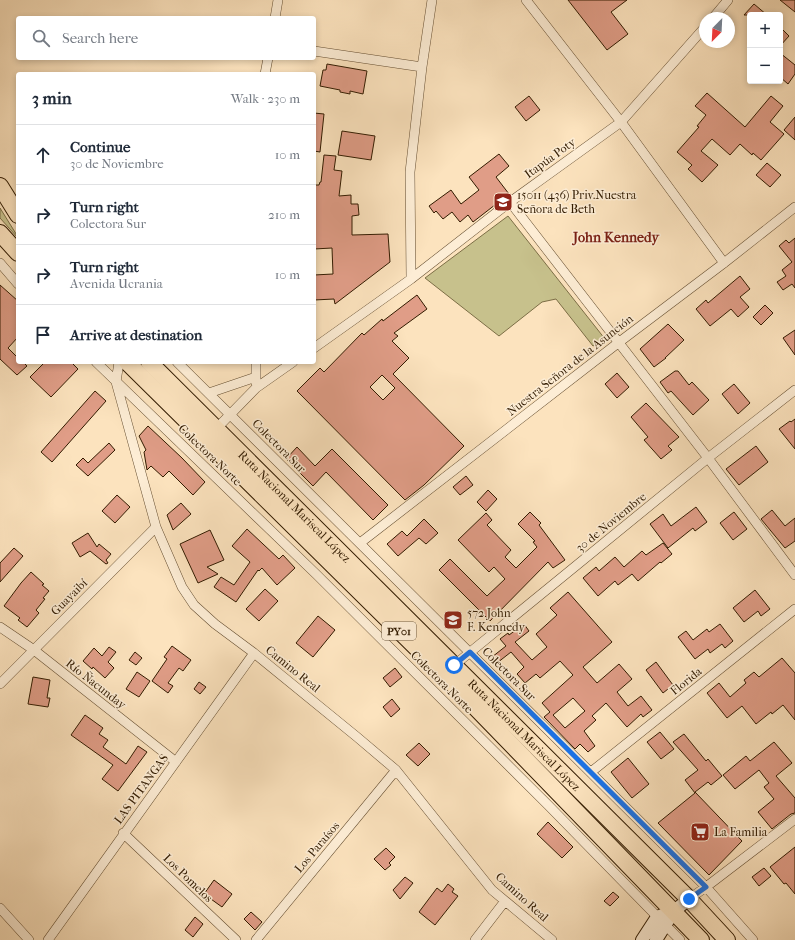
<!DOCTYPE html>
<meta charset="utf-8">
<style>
body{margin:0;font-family:"IM FELL French Canon",serif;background:#f2f2f3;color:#1f2937}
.controls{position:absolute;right:12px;top:12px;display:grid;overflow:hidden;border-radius:4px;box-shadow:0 2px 6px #0003}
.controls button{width:36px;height:36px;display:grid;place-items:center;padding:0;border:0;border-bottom:1px solid #e0e1e3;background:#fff;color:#1f2937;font:20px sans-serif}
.compass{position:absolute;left:699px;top:12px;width:36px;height:36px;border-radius:50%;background:#fff;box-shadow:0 2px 6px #0003;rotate:204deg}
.stop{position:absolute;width:12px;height:12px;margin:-9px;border:3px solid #1a73e8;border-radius:50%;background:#fff}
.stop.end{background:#1a73e8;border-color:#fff;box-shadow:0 1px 4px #0008}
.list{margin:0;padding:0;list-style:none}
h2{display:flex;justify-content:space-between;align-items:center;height:52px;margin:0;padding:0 16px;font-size:17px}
h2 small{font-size:13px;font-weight:400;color:#747a83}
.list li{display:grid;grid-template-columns:26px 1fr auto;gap:12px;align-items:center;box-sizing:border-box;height:60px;padding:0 16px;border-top:1px solid #e0e1e3}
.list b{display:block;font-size:15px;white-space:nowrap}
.list p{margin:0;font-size:13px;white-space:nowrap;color:#747a83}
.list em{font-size:13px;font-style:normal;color:#747a83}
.icon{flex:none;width:22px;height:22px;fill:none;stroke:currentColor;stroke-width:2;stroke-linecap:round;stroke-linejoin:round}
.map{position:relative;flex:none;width:795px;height:940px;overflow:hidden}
.search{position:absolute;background:#fff;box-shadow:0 2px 6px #0003;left:16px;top:16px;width:300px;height:44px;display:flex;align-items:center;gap:10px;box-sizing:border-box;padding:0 14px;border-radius:4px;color:#747a83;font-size:15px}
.panel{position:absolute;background:#fff;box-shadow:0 2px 6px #0003;left:16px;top:72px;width:300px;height:292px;border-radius:4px}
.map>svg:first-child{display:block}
</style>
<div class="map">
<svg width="795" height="940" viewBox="0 0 795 940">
<rect width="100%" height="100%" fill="#fce3be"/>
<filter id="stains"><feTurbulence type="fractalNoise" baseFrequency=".005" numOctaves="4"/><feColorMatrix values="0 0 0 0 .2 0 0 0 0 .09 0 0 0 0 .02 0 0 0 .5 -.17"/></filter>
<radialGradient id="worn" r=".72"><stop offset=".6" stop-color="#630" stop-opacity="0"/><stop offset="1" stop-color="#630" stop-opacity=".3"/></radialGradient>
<!-- green -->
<path fill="#c7c18c" stroke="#7c6e46" d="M0,208L18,237V238L0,218Z
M508,216L605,339L593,346L556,299L542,302L499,336L425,278Z"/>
<!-- building -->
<path fill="#e09d87" stroke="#321b00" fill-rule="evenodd" d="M568,0H627L611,12L628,34L607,50Z
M780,0H795V12Z
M754,4L767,15H744Z
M780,27L789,36L780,46Z
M780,53L795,65V74L788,84L780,77Z
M327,64L367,71L363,94L350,91V94L340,92V90L320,86L323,70H326Z
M707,93L745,127L771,96L783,106L770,122L784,134L761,160L753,153L752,155L740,144L730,155L712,139L701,151L718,165L702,182L688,169L692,165L677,152L699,127L697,126L706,115L695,106Z
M529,96L540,110L526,121L515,107Z
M314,113L324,114L320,152L314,151Z
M795,117V140L784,130Z
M342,131L375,136L371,160L338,155Z
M499,154L509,166L496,177L509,194L473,222L468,215L460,222L452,212L443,219L436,211L434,213L429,206L451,190L461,204L479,190L469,177Z
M324,155L336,156L334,170L342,171L339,196L351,195V204H358L359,215L352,216V235L388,234L390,262L335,304L334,299L314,300V275L333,274L332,248L314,249V185H319L320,182H321Z
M767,163L781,175L770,187L756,175Z
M795,238V288L792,284L783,290L777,282L786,276L782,270L792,262L779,246L786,240L789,243Z
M740,276L750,289L740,297L749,307L738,317L731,309L710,326L696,309L706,300L708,303Z
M0,285L18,301V337L8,348L18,358V362H23L27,366L17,375L0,359Z
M417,295L427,309L394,333L398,336L392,341L409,358L393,374L464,446L424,485L405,500L297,391L320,368L324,372L362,333L364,335L382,319L383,321ZM382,375L395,388L383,400L370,387Z
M765,305L773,313L761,325L753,317Z
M668,324L684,340L665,358H666L654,367L640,349Z
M795,330V355L783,338Z
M45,362H71L78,369L51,397L30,377Z
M675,371H678L689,385L692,382L709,400L693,415L671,391L668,393L660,382Z
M617,373L629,387L617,398L605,384Z
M734,384L750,403L738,414L722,394Z
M95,391L106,401L52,462L41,452Z
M646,403L679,437L668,446L672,450L661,459L644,440L648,437L631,417Z
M795,419V449L779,429L790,421L791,422Z
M148,426L182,458L205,482L193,495L169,471L163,477L151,466L147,470L144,452L146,450L139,436Z
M109,443L115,450L88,476L76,465L83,458L88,463Z
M756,446L768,462L739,485L726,469Z
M297,447L315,466L332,449L388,505L373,520L326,472L313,486L286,459Z
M466,476L473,485L460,495L453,487Z
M488,490L497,499L486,511L477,502Z
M117,495L130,507L115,523L102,511Z
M181,503L191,514L173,530L167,515Z
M696,507L707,522L695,531L693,528L668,548L650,524L663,514L671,526Z
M772,510L785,526L795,518V541L785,548L761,519Z
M530,512L541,523L539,525L565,560L553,568L548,562L490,621L439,570L450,559L487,596L505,579L494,567L489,572L458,540L486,513L492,520L487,525L511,550L505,557L516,568L537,547L533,542L535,541L518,524Z
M734,512L747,529L733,540L720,523Z
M424,519L438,533L426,544L419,538L398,556L387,544L402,531L407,536Z
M247,529L279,559L283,555L295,568L277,585L262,568L259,571L258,570L236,602L214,587L221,577L234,585L250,562L232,546Z
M210,530L224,560L207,567L218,574L198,583L180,544Z
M88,533L97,547L99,544L111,554L106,560L108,563L106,564L90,551L80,557L72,543Z
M663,543L672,554L661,563L660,562L638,581L632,574L618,585L615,581L598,596L583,578L596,567L599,571L615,557L624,567L642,551L646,555Z
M14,548L23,556L0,582V563Z
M31,572L44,584L42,585L49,591L43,598L45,599L36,610L39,613L27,627L18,620L20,618L4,606L21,583Z
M265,589L278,601L259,621L246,609Z
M755,590L770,609L761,616L758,611L744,622L733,608Z
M568,592L612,642L583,667L597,683L619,664L632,679L617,692L628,706L641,696L652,710L643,717L641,714L627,727L606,703L592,716L596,720L584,731L595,746L588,752L580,744L575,749L544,717L550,712L542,703L573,675L560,661L540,678L536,674L525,683L517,674L524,667L511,652L497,663L492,657L506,646L500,639L508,633L509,635L524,624L529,631L515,642L532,660L547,647L536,634L557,615L550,608ZM573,698L585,711L565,728L553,715Z
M318,616L335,630L313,657L296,643Z
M720,624L733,641L725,648L722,644L710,653L708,649L695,659L678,637L686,631L693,640L707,629L709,632Z
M172,646L191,660L183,671L179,668L168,683L173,686L168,693L152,681L167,659L164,657Z
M109,647L116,652L108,662L114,668L105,678L93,667L92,669L83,661L94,648L102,656Z
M135,652L142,658L136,665L129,660Z
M782,658L795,673V720L783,705L772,714L771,712L756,724L742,706L727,718L707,693L719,683L730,697L746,683L744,680L754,672L759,677Z
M656,662L673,685L663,693L646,670Z
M395,668L402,677L390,687L383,678Z
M137,672L150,681L139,697L126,689Z
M33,677L50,680L47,698H50L48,707L28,704Z
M199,682L206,687L200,694L194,689Z
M392,699L400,709L391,717L383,707Z
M85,715L103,728L99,734L108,740L103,747L126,764L138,746L147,752L118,791L102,779L113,765L71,735Z
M660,732L674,749L661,759L647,742Z
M684,734L706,761L708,759L722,776L711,785L708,782L695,792L742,841L709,875L658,823L695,793L685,780L698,770L673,742Z
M774,742L792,763L776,776L795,798V813L791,814L772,829L758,812L774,799L764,787L769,783L759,770L735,789L723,775L746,756L750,761Z
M419,743L430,754L418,766L406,755Z
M628,758L649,784L632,798L611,772Z
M548,822L573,847L562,858L537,834Z
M795,847V894L786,883L784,884L770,867Z
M386,848L395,857L389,863L391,865L385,870L374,859Z
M764,868L771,876L759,886L752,877Z
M405,877L413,883L400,899L393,890Z
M214,880L232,894L222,907L204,894Z
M448,884L454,889L452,892L458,896L435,925L419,912L437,888L442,892Z
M613,892L619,897L610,906L604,901Z
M251,912L262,922L255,930L244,919Z
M195,917L203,924L193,937L185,930Z"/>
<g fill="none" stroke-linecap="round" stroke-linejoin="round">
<defs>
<path id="street" d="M526,0L621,122L724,263
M275,18L278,0
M713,18L728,0
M314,51L422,67
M265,74L268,58
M510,202L708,458L795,575
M0,263L18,284
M411,279L410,172L422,67L432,0
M314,348L411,279L510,202L621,122L705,27
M96,362L316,574L548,805L680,940
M119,362L116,382L156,527L182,587L194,605L215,624L254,653L357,737L396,770L492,890L552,940
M177,362L706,887L753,940
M256,383V362
M209,393L256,377
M216,429L256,388L293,362
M360,543L618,343L724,263L795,207
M0,627L34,650L176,762
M452,667L708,458L795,390
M0,684L156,527
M591,772L795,609
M123,833L236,940
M689,899L706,887L795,819
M0,908L29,940
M48,940L254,653
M256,940L396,770
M475,940L505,901"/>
<path id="secondary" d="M642,940L657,917L674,911
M656,940L674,911L689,899"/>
<g id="highway">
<path d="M0,186L18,215"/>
<path d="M0,233L18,253"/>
<path d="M127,362L443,674L701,940"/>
<path id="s1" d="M149,362L689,899L727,940"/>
</g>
</defs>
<!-- street casing -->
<use href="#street" stroke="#644d30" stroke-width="10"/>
<!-- secondary casing -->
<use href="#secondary" stroke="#321b00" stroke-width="14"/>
<!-- highway casing -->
<use href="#highway" stroke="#321b00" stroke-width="18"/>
<!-- street -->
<use href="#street" stroke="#fdedd5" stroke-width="9"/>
<!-- secondary -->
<use href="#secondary" stroke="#fdedd5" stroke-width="12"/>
<!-- highway -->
<use href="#highway" stroke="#fce3be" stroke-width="16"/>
</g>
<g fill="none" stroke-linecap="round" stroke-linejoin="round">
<!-- route -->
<path stroke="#1a73e8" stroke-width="5" d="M454,665L470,652L706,887L689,899"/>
</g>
<!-- icons -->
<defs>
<symbol id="school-square" viewBox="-11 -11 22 22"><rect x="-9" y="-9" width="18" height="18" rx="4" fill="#8f2418" stroke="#fdedd5"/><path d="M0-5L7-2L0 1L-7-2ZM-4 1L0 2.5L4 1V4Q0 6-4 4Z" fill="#fff"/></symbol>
<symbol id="supermarket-square" viewBox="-11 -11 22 22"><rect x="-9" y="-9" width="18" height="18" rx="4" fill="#8f2418" stroke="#fdedd5"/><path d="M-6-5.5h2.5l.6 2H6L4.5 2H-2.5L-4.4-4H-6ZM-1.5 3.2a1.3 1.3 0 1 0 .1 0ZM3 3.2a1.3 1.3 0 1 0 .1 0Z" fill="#fff"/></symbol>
</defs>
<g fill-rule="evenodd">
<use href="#school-square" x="492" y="191" width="22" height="22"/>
<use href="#school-square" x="442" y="609" width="22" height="22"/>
<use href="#supermarket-square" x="689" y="821" width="22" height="22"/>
</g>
<g text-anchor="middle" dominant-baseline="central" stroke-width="3" stroke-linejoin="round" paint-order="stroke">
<!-- shield labels -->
<rect fill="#fdedd5" stroke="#6f5a40" stroke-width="1" x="382" y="622" width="34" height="18" rx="3"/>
<g font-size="11" font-weight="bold" fill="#321b00">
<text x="399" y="631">PY01</text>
</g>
<!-- street labels -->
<g font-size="12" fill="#321b00" stroke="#fdedd5">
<text transform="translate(550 158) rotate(-36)">Itapúa Poty</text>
<text transform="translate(570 365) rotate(-38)">Nuestra Señora de la Asunción</text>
<text transform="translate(279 446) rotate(45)">Colectora Sur</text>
<text transform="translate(210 455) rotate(44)">Colectora Norte</text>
<text stroke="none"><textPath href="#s1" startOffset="205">Ruta Nacional Mariscal López</textPath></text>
<text transform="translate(611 522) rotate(-39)">30 de Noviembre</text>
<text transform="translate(69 597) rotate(-45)">Guayaibí</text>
<text transform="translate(293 669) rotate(39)">Camino Real</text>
<text transform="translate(509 674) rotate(45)">Colectora Sur</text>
<text transform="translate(686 681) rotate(-39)">Florida</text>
<text transform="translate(442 682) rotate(45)">Colectora Norte</text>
<text transform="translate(96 684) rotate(38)">Río Ñacunday</text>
<text stroke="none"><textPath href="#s1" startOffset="529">Ruta Nacional Mariscal López</textPath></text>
<text transform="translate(141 789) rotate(-54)">LAS PITANGAS</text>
<text transform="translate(317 847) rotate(-50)">Los Paraísos</text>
<text transform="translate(188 878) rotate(44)">Los Pomelos</text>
<text transform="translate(522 897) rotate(42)">Camino Real</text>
</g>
<!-- poi labels -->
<g font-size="12" fill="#321b00" stroke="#fdedd5" text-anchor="start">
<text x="517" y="195">15011 (436) Priv.Nuestra<tspan x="517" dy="14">Señora de Beth</tspan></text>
<text x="467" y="613">572 John<tspan x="467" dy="14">F. Kennedy</tspan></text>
<text x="714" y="832">La Familia</text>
</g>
<!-- quarter labels -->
<g font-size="14" font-weight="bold" fill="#7a1f14" stroke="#fdedd5">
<text x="616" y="237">John Kennedy</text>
</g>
</g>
<rect width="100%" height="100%" filter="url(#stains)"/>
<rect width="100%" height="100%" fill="url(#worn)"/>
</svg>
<div class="controls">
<button>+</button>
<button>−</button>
</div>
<svg class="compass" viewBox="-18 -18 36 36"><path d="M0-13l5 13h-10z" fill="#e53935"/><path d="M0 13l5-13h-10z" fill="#747a83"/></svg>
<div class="stop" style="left:454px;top:665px"></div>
<div class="stop end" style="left:689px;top:899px"></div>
<div class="search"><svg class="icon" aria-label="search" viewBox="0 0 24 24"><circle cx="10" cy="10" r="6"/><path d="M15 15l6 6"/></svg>Search here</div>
<section class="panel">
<h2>3 min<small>Walk · 230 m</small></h2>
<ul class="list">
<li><svg class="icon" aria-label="ahead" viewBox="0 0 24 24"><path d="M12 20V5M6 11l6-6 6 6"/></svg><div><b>Continue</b><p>30 de Noviembre</p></div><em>10 m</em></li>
<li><svg class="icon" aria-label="right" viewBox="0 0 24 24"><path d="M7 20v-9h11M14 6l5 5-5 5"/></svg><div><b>Turn right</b><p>Colectora Sur</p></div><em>210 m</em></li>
<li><svg class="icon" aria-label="right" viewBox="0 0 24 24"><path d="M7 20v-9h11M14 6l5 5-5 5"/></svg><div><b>Turn right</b><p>Avenida Ucrania</p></div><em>10 m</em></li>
<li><svg class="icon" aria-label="arrive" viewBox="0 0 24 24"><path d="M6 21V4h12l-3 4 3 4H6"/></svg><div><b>Arrive at destination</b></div></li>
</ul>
</section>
</div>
